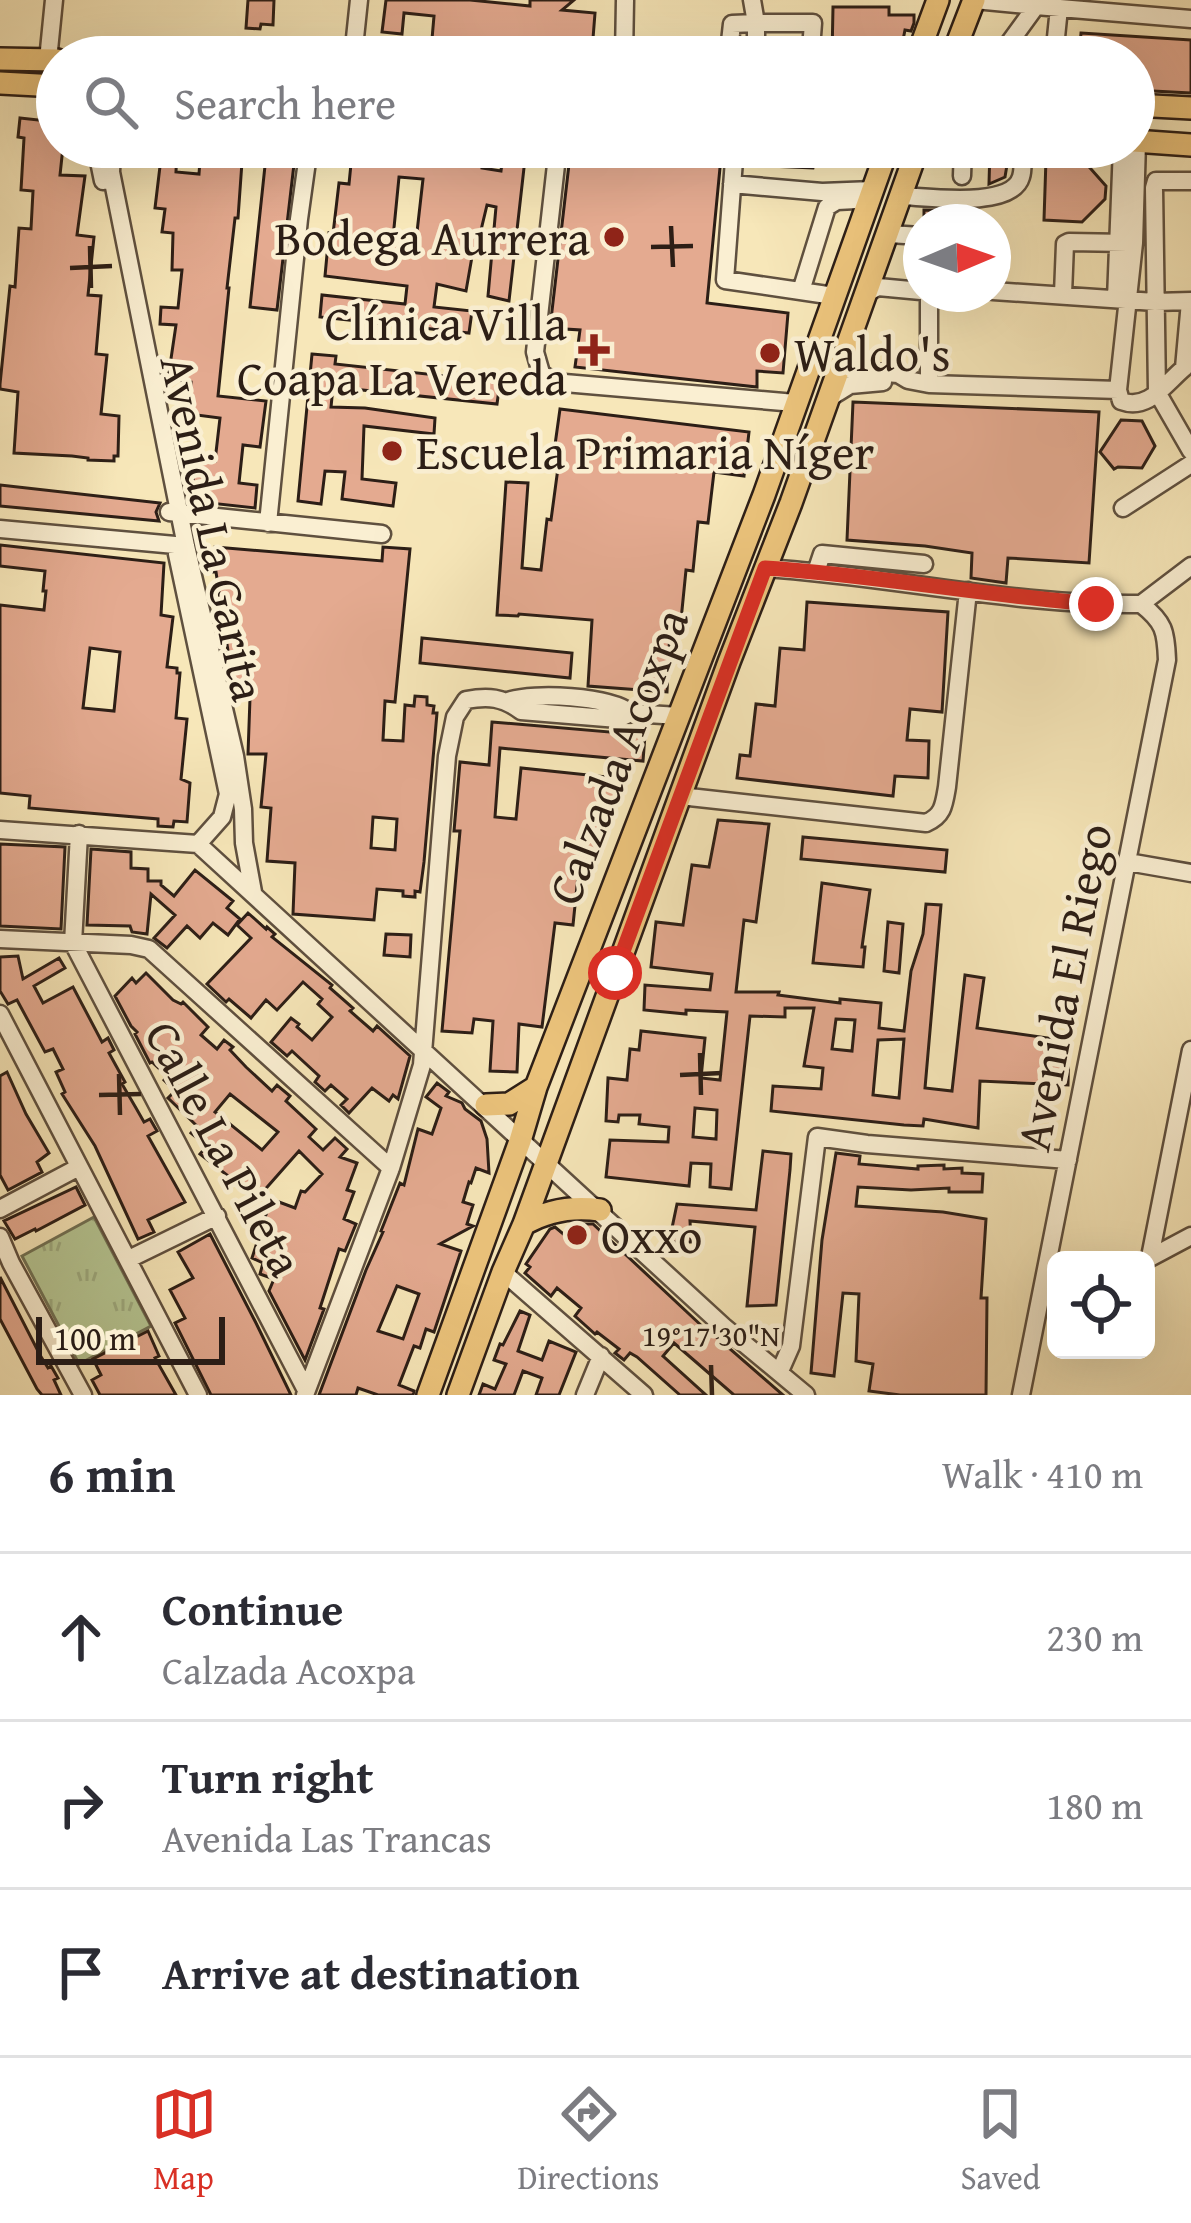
<!DOCTYPE html>
<meta charset="utf-8">
<style>
body{margin:0;font-family:"Gentium Book Plus",serif;background:#f2f2f3;color:#2b2b33}
.controls{position:absolute;right:36px;bottom:36px;display:grid;overflow:hidden;border-radius:18px;box-shadow:0 12px 48px #0002}
.controls button{width:108px;height:108px;display:grid;place-items:center;padding:0;border:0;border-bottom:3px solid #e1e1e2;background:#fff;color:#2b2b33;font:60px sans-serif}
.compass{position:absolute;left:903px;top:204px;width:108px;height:108px;border-radius:50%;background:#fff;box-shadow:0 12px 48px #0002;rotate:88deg}
.scale{position:absolute;left:36px;bottom:30px;width:189px;box-sizing:border-box;padding-left:12px;border:6px solid #2c1e16;border-top:0;font-size:33px;line-height:42px;white-space:nowrap;color:#2c1e16;-webkit-text-stroke:9px #faefd2;paint-order:stroke}
.stop{position:absolute;width:36px;height:36px;margin:-27px;border:9px solid #d93025;border-radius:50%;background:#fff}
.stop.end{background:#d93025;border-color:#fff;box-shadow:0 3px 12px #0008}
.list{margin:0;padding:0;list-style:none}
h2{display:flex;justify-content:space-between;align-items:center;height:156px;margin:0;padding:0 48px;font-size:51px}
h2 small{font-size:39px;font-weight:400;color:#7c7c81}
.list li{display:grid;grid-template-columns:78px 1fr auto;gap:36px;align-items:center;box-sizing:border-box;height:168px;padding:0 48px;border-top:3px solid #e1e1e2}
.list b{display:block;font-size:45px;white-space:nowrap}
.list p{margin:0;font-size:39px;white-space:nowrap;color:#7c7c81}
.list em{font-size:39px;font-style:normal;color:#7c7c81}
.icon{flex:none;width:66px;height:66px;fill:none;stroke:currentColor;stroke-width:2;stroke-linecap:round;stroke-linejoin:round}
.map{position:relative;flex:none;width:1191px;height:1395px;overflow:hidden}
.search{position:absolute;background:#fff;box-shadow:0 12px 48px #0002;left:36px;right:36px;top:36px;height:132px;display:flex;align-items:center;gap:30px;box-sizing:border-box;padding:0 42px;border-radius:66px;color:#7c7c81;font-size:45px}
.sheet{height:660px;background:#fff}
nav{display:flex;justify-content:space-around;align-items:center;box-sizing:border-box;height:168px;border-top:3px solid #e1e1e2;background:#fff;font-size:33px;color:#7c7c81}
nav a{display:grid;justify-items:center;gap:6px}
nav .on{color:#d93025}
.map>svg:first-child{display:block}
</style>
<div class="map">
<svg width="1191" height="1395" viewBox="0 0 1191 1395">
<defs>
<pattern id="park-tufts" width="24" height="20" patternUnits="userSpaceOnUse" patternTransform="scale(3)"><rect width="24" height="20" fill="#b6c794"/><path d="M3 7l-1-3M5 7V3M7 7l1-3M15 17l-1-3M17 17v-4M19 17l1-3" fill="none" stroke="#9daa7f"/></pattern>
</defs>
<rect width="100%" height="100%" fill="#f7e7b9"/>
<filter id="stains"><feTurbulence type="fractalNoise" baseFrequency=".00167" numOctaves="4"/><feColorMatrix values="0 0 0 0 .2 0 0 0 0 .09 0 0 0 0 .02 0 0 0 .5 -.17"/></filter>
<radialGradient id="worn" r=".72"><stop offset=".6" stop-color="#630" stop-opacity="0"/><stop offset="1" stop-color="#630" stop-opacity=".3"/></radialGradient>
<!-- park -->
<path fill="url(#park-tufts)" stroke="#717255" stroke-width="3" d="M94,1217L151,1326L79,1364L22,1256Z"/>
<!-- building -->
<path fill="#e4aa90" stroke="#2c1e16" stroke-width="3" fill-rule="evenodd" d="M248,0H274L273,25L261,24L260,29L246,28Z
M386,0H470L530,6V0H574L562,10L595,13L592,51L432,39L434,16L404,13L402,34L382,32Z
M833,7H889V15H914V23L911,31L905,30L901,50L886,46V57H832Z
M1081,33L1191,40V93L1134,90V57H1079Z
M20,118L57,122V147H63L60,175L85,176L77,235L94,237L88,295L101,296L96,354L107,355L101,414L119,416L118,456H114V461L88,460V458L72,456L14,453L18,392L0,389V384L10,286L15,287L19,228L31,229L33,191L21,190L24,138L18,137Z
M158,147H177L176,172L199,174L201,147L243,148L238,218H235L227,288H229L218,396L266,401L260,447L243,445L239,483L257,485L255,508L191,501L195,459L215,461L220,418L189,414L191,382L168,379L176,325L160,324L161,307L178,308L182,270H172L173,233L162,232L165,209L155,208L161,158H157Z
M267,147H296L277,310L250,307Z
M330,147H484L482,168L501,171L504,147L526,150L509,301L488,296L496,207L487,205L476,251H473L466,291L437,284L434,307L472,311L469,333L320,317L322,295L405,304L407,286L325,276L329,233L333,234L339,183L349,184L351,164L323,162L324,150L329,151ZM399,177L423,179L416,241L393,238Z
M571,147H722L707,303L788,313L783,373L757,371V387L575,367L580,330L550,328Z
M748,147H802L817,153L813,168L746,165Z
M990,149L1007,150V165L1005,177L989,184Z
M1046,159L1083,160L1106,186L1105,199L1082,222L1044,220Z
M924,210L976,211V222H924Z
M312,354L336,356L335,364L500,382L497,404L333,387L331,407L365,408L435,418L434,434L364,426L362,479L396,483L393,506L342,499L345,472L325,471L321,504L298,501Z
M853,402L1099,412L1089,563L1008,558L1006,583L971,578L972,553L925,546L847,540Z
M560,409L749,432L744,476L714,472L708,523L698,522L693,571L686,570L680,630L670,629L667,692L588,686L592,620L519,614L518,616L497,615L506,482L528,483L522,568L541,570L547,519L551,520L560,453L554,452Z
M1121,420L1142,421L1155,446L1142,468L1118,467L1114,469L1100,452Z
M0,485L160,503L156,512L159,521L0,506Z
M0,545L164,563L161,615L173,617L167,667L177,668V673H180L176,718L187,719L181,779L190,783L187,822L174,821L173,827L158,826V819L29,808L30,796L0,793V605L44,610L46,591H43L45,571L0,566ZM90,648L120,652L114,711L83,708Z
M215,547L382,561L383,547L410,549L395,702L385,701L383,740L403,741L405,705L414,706L415,696L427,697V705L434,706L433,713H437L424,862L420,892L415,891V897L403,896V891L377,889L374,920L293,914L295,863L267,861L271,808L261,807L266,754H248L250,698L235,697L216,572H213ZM373,817L397,819L395,850L371,848Z
M807,602L948,612L942,712L910,709L907,740L929,741L928,778L895,776L893,796L737,778L740,755L750,756L756,704L775,706L780,648L804,650Z
M422,638L572,653L570,678L420,663Z
M492,722L645,735L643,761L500,748L495,817L516,819L521,768L617,778L612,818L601,817L596,867L579,866L573,925L555,923L542,1027L519,1024L517,1072L490,1071L493,1021L474,1019L472,1033L442,1031L460,831H454L460,762L489,765Z
M718,820L769,824L756,922L744,920L736,992H779L778,995L840,1003V999L881,1003L879,1028L904,1031L911,971L923,934L926,904L941,905L925,1088L952,1091L965,975L984,978L977,1028L1069,1041L1068,1085L980,1081L978,1128L924,1119L923,1126L904,1125L771,1111L773,1086L821,1089L823,1068L804,1066L814,1008H785V1017L750,1016L731,1189L710,1187L711,1164L691,1163L689,1186L606,1177L610,1140L668,1142L669,1127L639,1124L640,1115H619L618,1122L606,1121L608,1078L627,1080L630,1049L639,1050L641,1031L705,1038L701,1078L720,1080L727,1012L686,1010V1014L644,1010L645,985L710,990L712,974L651,967L656,922L683,925L692,865L709,867ZM836,1019L855,1020L852,1051L832,1049ZM904,1039L899,1098L873,1095L878,1040ZM695,1108L717,1110L716,1139L693,1137Z
M803,837L947,850L945,872L801,859Z
M0,844L65,847L61,929L0,926Z
M91,849L131,852V868L148,869V881H161V885L174,896L195,870L233,901L227,908L240,919L228,935L213,923L200,938L187,926L167,948L154,938L175,915L151,894L147,934L132,932L130,926L87,925Z
M822,883L870,890L862,947H865L863,967L813,963Z
M248,913L266,929L267,927L275,934L272,937L332,985L330,988L353,1008L350,1011L373,1031L377,1026L410,1056L398,1099L393,1095L389,1101L372,1088L349,1113L341,1105L347,1099L331,1085L325,1091L315,1082L319,1076L292,1051L287,1056L271,1042L291,1018L299,1024L297,1027L312,1040L332,1017L318,1004L322,999L303,982L277,1010L266,1000L251,1018L229,999L226,1002L207,984L251,938L237,925Z
M888,922L903,924L899,973L884,971Z
M386,934L411,935L410,957L384,955Z
M18,956L23,979L59,958L65,968L34,986L43,1003L73,987L102,1042L108,1038L114,1050L109,1053L125,1082L122,1084L136,1108L144,1122L150,1119L157,1131L148,1136L185,1202L148,1220L154,1232L138,1239L95,1146L62,1094L65,1092L56,1072L63,1069L53,1049L45,1052L17,1000L8,1004L0,991V957Z
M146,973L173,1000L181,1004L183,1002L208,1027L201,1035L217,1049L224,1040L233,1047L230,1050L246,1067L272,1091L277,1085L290,1096L286,1101L316,1129L309,1137L323,1150L335,1138L347,1149L340,1157L357,1163L347,1190L354,1192L344,1219L356,1224L345,1251L339,1249L320,1308L324,1309L305,1360L269,1291L274,1279L260,1274L263,1263L252,1258L271,1199L295,1208L301,1191L305,1192L322,1174L299,1151L261,1194L251,1184L246,1190L200,1154L207,1146L191,1133L197,1126L168,1098L175,1091L164,1080L167,1076L152,1062L150,1063L135,1034L137,1032L131,1026L115,996L132,978L136,983ZM230,1094L278,1132L262,1150L215,1112Z
M7,1072L26,1114L49,1153L37,1162L42,1172L8,1190L0,1175V1076Z
M437,1083L449,1092L446,1096L462,1103L465,1109L481,1121L487,1139L489,1173L476,1168L471,1183L469,1182L463,1202L473,1205L467,1224L473,1226L440,1244L461,1251L434,1332L426,1329L420,1348L414,1346L399,1385L414,1391L413,1395H378L358,1388L356,1395H319L366,1270L383,1232L381,1231L385,1221L400,1183L404,1185L418,1129L432,1134L441,1108L426,1097ZM397,1286L419,1294L403,1339L378,1331Z
M763,1151L791,1154L790,1170L776,1305L747,1306L755,1227L690,1221L691,1242H672V1228L677,1204L756,1210Z
M836,1153L860,1156L859,1164L918,1169V1166L944,1165V1169L962,1168V1173L983,1174L982,1192H949V1188L911,1190L858,1187L856,1206L943,1212L986,1219L981,1298H987L986,1395H900L869,1391L873,1364L856,1361L859,1294L843,1293L834,1376L811,1373L822,1240Z
M76,1187L85,1205L36,1231L35,1229L15,1239L4,1221Z
M580,1224H593L704,1328L705,1327L783,1395H734L674,1343L663,1356L706,1395H680L637,1357L630,1353L624,1360L615,1353L619,1349L597,1332L595,1334L575,1316L581,1308L557,1288L551,1296L525,1273L530,1267L526,1264L550,1229L555,1227L568,1238Z
M210,1234L256,1323L291,1395H211L175,1323L185,1318L170,1290L193,1278L178,1252Z
M0,1277L40,1355L48,1368L51,1366L58,1378L54,1380L61,1395H42L37,1389L0,1319Z
M520,1311L530,1315L518,1351L542,1360L549,1341L576,1352L559,1395H536L542,1378L523,1371L514,1395H479L483,1384L495,1389L506,1364L494,1360L500,1344L503,1345Z
M148,1331L159,1356L155,1358L176,1395H100L92,1380L101,1375L93,1359Z"/>
<g fill="none" stroke-linecap="round" stroke-linejoin="round">
<!-- minor-tunnel -->
<path stroke="#cebf98" stroke-width="16" stroke-dasharray="16 8" stroke-linecap="butt" d="M962,222V205"/>
<defs>
<path id="minor" d="M752,0L756,23V57
M975,0L1036,6
M756,23H813L811,49L729,51L732,24Z
M353,57L359,0
M624,57L625,0
M999,57L1036,6L1191,19
M1054,57L1059,8
M48,60L54,0
M96,147L103,181
M112,147L111,172L186,546L235,756L243,809L244,843L253,892
M558,147L535,352L541,373L553,382L795,403
M735,147L725,280L834,296
M962,176L963,147
M1191,181H1156L1154,188L1157,392L1191,451
M732,184L822,192L873,190
M901,196C928,197 1012,209 1021,177C1024,168 1022,156 1022,147
M889,234L921,236
M801,291L827,207L837,201L856,200
M993,291L1155,302L1191,301
M868,292L878,287L921,291
M1063,294L1065,244L1069,242L1127,243
M1116,299L1122,147
M838,369L898,374L908,380L929,384L1118,390L1121,401C1148,411 1164,385 1184,368L1190,302
M929,384V294
M1118,390L1134,243L1137,142
M829,398L850,385L883,382
M1123,508L1191,464
M169,512L382,534
M268,523L299,219L309,147
M0,529L186,546
M177,554L228,794L222,817L198,844
M765,568C891,576 1015,606 1141,604
M816,572L822,554L924,564
M1141,604L1191,566
M508,701C534,692 609,696 631,713
M680,796L926,823C943,816 944,805 947,787L968,591
M0,830L198,844
M79,834L73,943L306,1390
M198,844L723,1326L806,1395
M1128,862L1191,873
M0,939L131,945L149,949L391,1168
M0,1014L198,1395
M0,1209L79,1167
M0,1237L11,1263L83,1395
M1150,1257L1191,1050
M129,1259L217,1216
M1146,1260L1191,1236
M503,1272L644,1395
M780,1371L791,1346L817,1137L867,1144L1068,1160
M305,1395L391,1168L422,1065L447,756L455,717L466,700C488,696 503,697 521,711L618,719L631,713L679,716
M585,1395L601,1356
M1021,1395L1167,660C1166,631 1164,622 1141,604"/>
<path id="major" d="M917,57L938,0
M952,57L974,0
M0,59L57,60
M0,83L57,86
M1134,105L1191,108
M1134,141L1191,145
M486,1105L509,1104L536,1087
M524,1224C548,1210 572,1206 600,1210
M428,1395L520,1141L536,1087L764,495L888,147
M458,1395L503,1272L524,1224L729,662L791,503L918,147"/>
</defs>
<!-- minor casing -->
<use href="#minor" stroke="#5f503f" stroke-width="21"/>
<!-- major casing -->
<use href="#major" stroke="#2c1e16" stroke-width="26"/>
<!-- minor -->
<use href="#minor" stroke="#faefd2" stroke-width="16"/>
<!-- major -->
<use href="#major" stroke="#ecc47c" stroke-width="21"/>
</g>
<g fill="none" stroke-linecap="round" stroke-linejoin="round">
<!-- route -->
<path stroke="#d93025" stroke-width="15" d="M615,973L765,568C876,575 985,596 1096,604"/>
</g>
<!-- ticks -->
<path fill="none" stroke="#2c1e16" stroke-width="4.5" d="M671,226L673,267M90,246L91,288M651,247L693,246M70,268L112,266M700,1053L701,1095M119,1074L120,1115M680,1075L722,1073M99,1095L141,1094M711,1365L712,1395"/>
<!-- markers -->
<g fill="#8f2418" stroke="#faefd2" stroke-width="4.5">
<circle cx="614" cy="237" r="12"/>
<path d="M588 332h12v12h12v12h-12v12h-12v-12h-12v-12h12z"/>
<circle cx="770" cy="353" r="12"/>
<circle cx="392" cy="451" r="12"/>
<circle cx="577" cy="1235" r="12"/>
</g>
<g text-anchor="middle" dominant-baseline="central" stroke-width="9" stroke-linejoin="round" paint-order="stroke">
<!-- poi labels -->
<g font-size="48" fill="#2c1e16" stroke="#faefd2" text-anchor="start">
<text x="590" y="237" text-anchor="end">Bodega Aurrera</text>
<text x="567" y="322" text-anchor="end">Clínica Villa<tspan x="567" dy="55">Coapa La Vereda</tspan></text>
<text x="794" y="353">Waldo's</text>
<text x="416" y="451">Escuela Primaria Níger</text>
<text x="601" y="1235">Oxxo</text>
</g>
<!-- street labels -->
<g font-size="48" fill="#2c1e16" stroke="#faefd2">
<text transform="translate(214 528) rotate(78)">Avenida La Garita</text>
<text transform="translate(617 756) rotate(-69)">Calzada Acoxpa</text>
<text transform="translate(1063 987) rotate(-79)">Avenida El Riego</text>
<text transform="translate(225 1148) rotate(62)">Calle La Pileta</text>
</g>
</g>
<g font-size="30" text-anchor="middle" fill="#2c1e16" stroke="#faefd2" stroke-width="9" stroke-linejoin="round" paint-order="stroke">
<text x="711" y="1346">19°17'30"N</text>
</g>
<rect width="100%" height="100%" filter="url(#stains)"/>
<rect width="100%" height="100%" fill="url(#worn)"/>
</svg>
<div class="controls">
<button><svg class="icon" aria-label="locate" viewBox="0 0 24 24"><circle cx="12" cy="12" r="6"/><path d="M12 2v4M12 18v4M2 12h4M18 12h4"/></svg></button>
</div>
<svg class="compass" viewBox="-18 -18 36 36"><path d="M0-13l5 13h-10z" fill="#e53935"/><path d="M0 13l5-13h-10z" fill="#7c7c81"/></svg>
<div class="scale">100 m</div>
<div class="stop" style="left:615px;top:973px"></div>
<div class="stop end" style="left:1096px;top:604px"></div>
<div class="search"><svg class="icon" aria-label="search" viewBox="0 0 24 24"><circle cx="10" cy="10" r="6"/><path d="M15 15l6 6"/></svg>Search here</div>
</div>
<section class="sheet">
<h2>6 min<small>Walk · 410 m</small></h2>
<ul class="list">
<li><svg class="icon" aria-label="ahead" viewBox="0 0 24 24"><path d="M12 20V5M6 11l6-6 6 6"/></svg><div><b>Continue</b><p>Calzada Acoxpa</p></div><em>230 m</em></li>
<li><svg class="icon" aria-label="right" viewBox="0 0 24 24"><path d="M7 20v-9h11M14 6l5 5-5 5"/></svg><div><b>Turn right</b><p>Avenida Las Trancas</p></div><em>180 m</em></li>
<li><svg class="icon" aria-label="arrive" viewBox="0 0 24 24"><path d="M6 21V4h12l-3 4 3 4H6"/></svg><div><b>Arrive at destination</b></div></li>
</ul>
</section>
<nav>
<a class="on"><svg class="icon" aria-label="map" viewBox="0 0 24 24"><path d="M3 6l6-2 6 2 6-2v14l-6 2-6-2-6 2zM9 4v14M15 6v14"/></svg>Map</a>
<a><svg class="icon" aria-label="directions" viewBox="0 0 24 24"><path d="M12 3l9 9-9 9-9-9zM9 14v-3h6M13 9l2 2-2 2"/></svg>Directions</a>
<a><svg class="icon" aria-label="saved" viewBox="0 0 24 24"><path d="M7 4h10v16l-5-4-5 4z"/></svg>Saved</a>
</nav>
